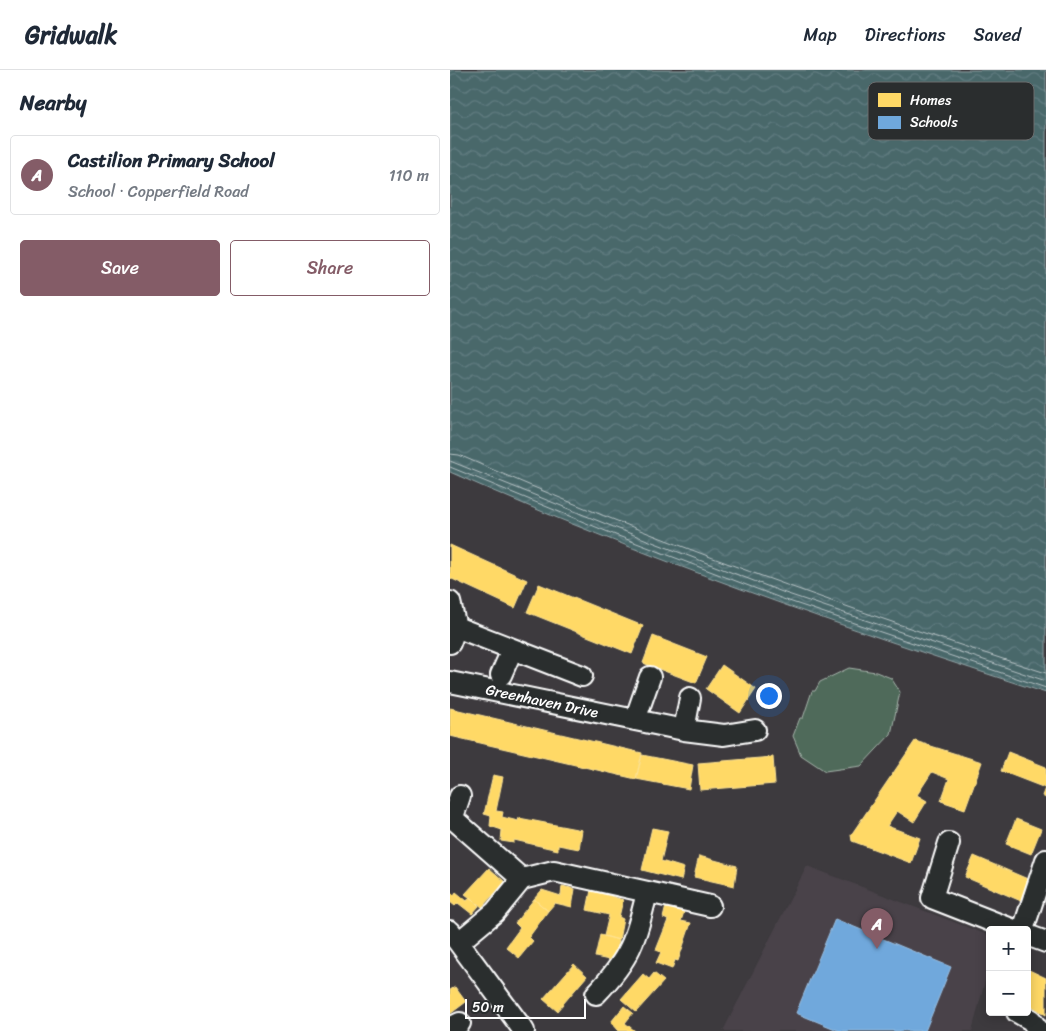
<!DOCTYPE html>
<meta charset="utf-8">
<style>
body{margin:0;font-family:Sriracha,sans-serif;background:#f6f6f7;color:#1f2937}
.controls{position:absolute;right:15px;bottom:15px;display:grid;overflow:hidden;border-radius:5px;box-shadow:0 2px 12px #0003}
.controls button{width:45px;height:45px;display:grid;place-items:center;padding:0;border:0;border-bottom:1px solid #e0e1e3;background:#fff;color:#1f2937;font:25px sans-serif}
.scale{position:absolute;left:15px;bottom:12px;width:121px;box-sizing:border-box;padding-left:5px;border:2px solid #fff;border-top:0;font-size:14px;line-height:18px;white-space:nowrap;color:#fff;-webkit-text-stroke:4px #2a2d2e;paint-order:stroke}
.you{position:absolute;left:318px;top:625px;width:18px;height:18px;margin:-12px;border:4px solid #fff;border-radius:50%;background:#1a73e8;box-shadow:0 0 0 8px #1a73e833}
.badge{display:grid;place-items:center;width:32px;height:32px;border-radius:50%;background:#845c67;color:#fff;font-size:16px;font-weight:700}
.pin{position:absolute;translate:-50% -41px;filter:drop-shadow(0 1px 2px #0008)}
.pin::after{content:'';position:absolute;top:26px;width:18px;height:15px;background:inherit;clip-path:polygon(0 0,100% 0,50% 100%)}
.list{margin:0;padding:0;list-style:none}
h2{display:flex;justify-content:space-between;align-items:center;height:65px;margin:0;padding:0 20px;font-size:21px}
h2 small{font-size:16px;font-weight:400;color:#747a83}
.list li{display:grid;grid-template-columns:32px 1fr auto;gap:15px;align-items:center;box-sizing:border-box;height:80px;margin:0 10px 10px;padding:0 10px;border:1px solid #e0e1e3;border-radius:5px}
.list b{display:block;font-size:19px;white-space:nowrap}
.list p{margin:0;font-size:16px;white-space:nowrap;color:#747a83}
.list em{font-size:16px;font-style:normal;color:#747a83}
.actions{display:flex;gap:10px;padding:15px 20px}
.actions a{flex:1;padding:11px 0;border:1px solid #845c67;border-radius:5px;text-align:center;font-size:18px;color:#845c67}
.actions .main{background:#845c67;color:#fff}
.map{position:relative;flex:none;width:596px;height:961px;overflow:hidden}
header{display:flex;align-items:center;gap:30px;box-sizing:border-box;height:70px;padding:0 25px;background:#fff;border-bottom:1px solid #e0e1e3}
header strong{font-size:24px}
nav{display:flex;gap:28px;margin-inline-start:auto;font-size:18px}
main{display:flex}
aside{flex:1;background:#fff}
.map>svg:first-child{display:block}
</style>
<header>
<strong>Gridwalk</strong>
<nav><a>Map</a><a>Directions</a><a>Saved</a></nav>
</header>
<main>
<aside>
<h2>Nearby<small></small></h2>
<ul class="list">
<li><span class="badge">A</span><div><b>Castilion Primary School</b><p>School · Copperfield Road</p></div><em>110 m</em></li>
</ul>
<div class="actions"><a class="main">Save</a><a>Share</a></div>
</aside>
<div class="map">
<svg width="596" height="961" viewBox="0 0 596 961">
<defs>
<pattern id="water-waves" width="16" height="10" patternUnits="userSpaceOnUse" patternTransform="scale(1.25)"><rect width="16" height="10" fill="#48676b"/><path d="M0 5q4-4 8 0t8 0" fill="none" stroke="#637e81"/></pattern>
</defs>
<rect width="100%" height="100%" fill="#3d3a3e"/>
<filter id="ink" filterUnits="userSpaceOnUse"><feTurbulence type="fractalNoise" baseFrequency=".02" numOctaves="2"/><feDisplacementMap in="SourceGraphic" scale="10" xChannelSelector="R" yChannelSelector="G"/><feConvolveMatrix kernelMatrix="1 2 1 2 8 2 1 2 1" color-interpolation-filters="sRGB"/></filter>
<g filter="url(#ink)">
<!-- built -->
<path fill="#4a434a" d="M357,796L540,866V892L522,961H273Z"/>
<!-- grass -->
<path fill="#4f6b5a" stroke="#a7b5ac" d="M399,598L426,602L441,608L450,622L441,664L411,696L375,701L351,685L343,666L350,648H353L362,621H365L370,612Z"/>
<!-- water -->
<path fill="url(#water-waves)" stroke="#91a4a6" d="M0,0H596V623C395,558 193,488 0,402Z"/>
<!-- homes -->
<path fill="#ffd966" stroke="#ffe494" d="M0,475L77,510L65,538L0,508Z
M89,514L193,556L182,584L77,542Z
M203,566L257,587L246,613L193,593Z
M272,595L306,619L290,643L256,619Z
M0,638L192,683L186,709L0,666Z
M465,671L532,692L515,739L491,731L499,709L482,702L467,725L477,731L464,752L447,741L437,756L470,768L461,793L402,771L401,765Z
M558,682L596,697V728L592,726L595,718L551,701Z
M192,685L243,695L239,719L186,709Z
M323,687L325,714L250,720L248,693Z
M43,705L53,707L46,741L53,742L52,747L68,751L69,748L132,760L129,779L108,775V780L64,770V773L51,771L52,760L40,756L41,746L34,744Z
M566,749L591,759L581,784L556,774Z
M202,758L218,761L211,791L234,798L231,810L192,800Z
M249,786L287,796L284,816L244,807Z
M524,786L580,810L571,831L515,807Z
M39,798L55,812L32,837L15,824Z
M112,816L125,819L122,837L105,833L98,841L84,829L92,820L111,826Z
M141,820L173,830L169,847L173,849L169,870L154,866L159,845L137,840Z
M0,821L4,825L6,822L17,831L20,827L29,836L22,844L8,833L5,836L0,832Z
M84,829L98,841L79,867L83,871L69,888L56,877L70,858L65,853Z
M216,836L234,842L231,851L241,853L228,891L225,890L222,899L206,893L211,882L206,880L218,850L213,848Z
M150,865L169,870L164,891L145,887Z
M124,894L137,906L107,941L93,929Z
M577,899L596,908V945L577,933Z
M204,903L214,911L186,942L171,929L193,904L199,909Z
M5,917L16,932L0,944V920Z
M174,936L183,943L175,953L185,961H169L161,952Z"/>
<!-- schools -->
<path fill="#6fa8dc" stroke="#9ac2e6" d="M385,849L501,897L475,961H390L346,943Z"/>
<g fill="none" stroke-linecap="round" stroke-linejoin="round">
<!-- shore -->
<path stroke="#b6c2c4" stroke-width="1" d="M0,384L9,385C200,469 397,539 596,603
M0,391L166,458L335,523L596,611
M0,397L163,464L333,529L596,618"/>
<defs>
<path id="minor" d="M0,532L6,557L0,573
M6,557L132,606
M51,605L62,580
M0,612L234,660L274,665L305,660
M185,650L200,607
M234,660L240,628
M0,746L72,809
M3,747L10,726
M499,773L482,828L564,860
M573,860L596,790
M0,861L74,961
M577,865L596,872
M9,872L45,842L72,809L104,801L260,836
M146,924C181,887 185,871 197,823
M567,942L581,950L589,961
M0,958L10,953"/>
</defs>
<!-- minor casing -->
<use href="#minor" stroke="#fff" stroke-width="24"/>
<!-- minor -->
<use href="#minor" stroke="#2a2d2e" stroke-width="20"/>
</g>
</g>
<g text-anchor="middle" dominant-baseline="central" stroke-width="5" stroke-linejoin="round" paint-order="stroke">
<!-- street labels -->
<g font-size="15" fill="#fff" stroke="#2a2d2e">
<text transform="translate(92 631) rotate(12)">Greenhaven Drive</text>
</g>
</g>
<!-- legend -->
<rect x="418" y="12" width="166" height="58" rx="8" fill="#2a2d2e" stroke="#6a6c6d" stroke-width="1"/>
<rect x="428" y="23" width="23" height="14" fill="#ffd966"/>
<rect x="428" y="46" width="23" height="13" fill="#6fa8dc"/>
<g font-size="14" fill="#fff">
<text x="460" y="35">Homes</text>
<text x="460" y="57">Schools</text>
</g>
</svg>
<div class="controls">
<button>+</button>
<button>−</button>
</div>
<div class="scale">50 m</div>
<div class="you"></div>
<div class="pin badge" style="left:427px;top:879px">A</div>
</div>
</main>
